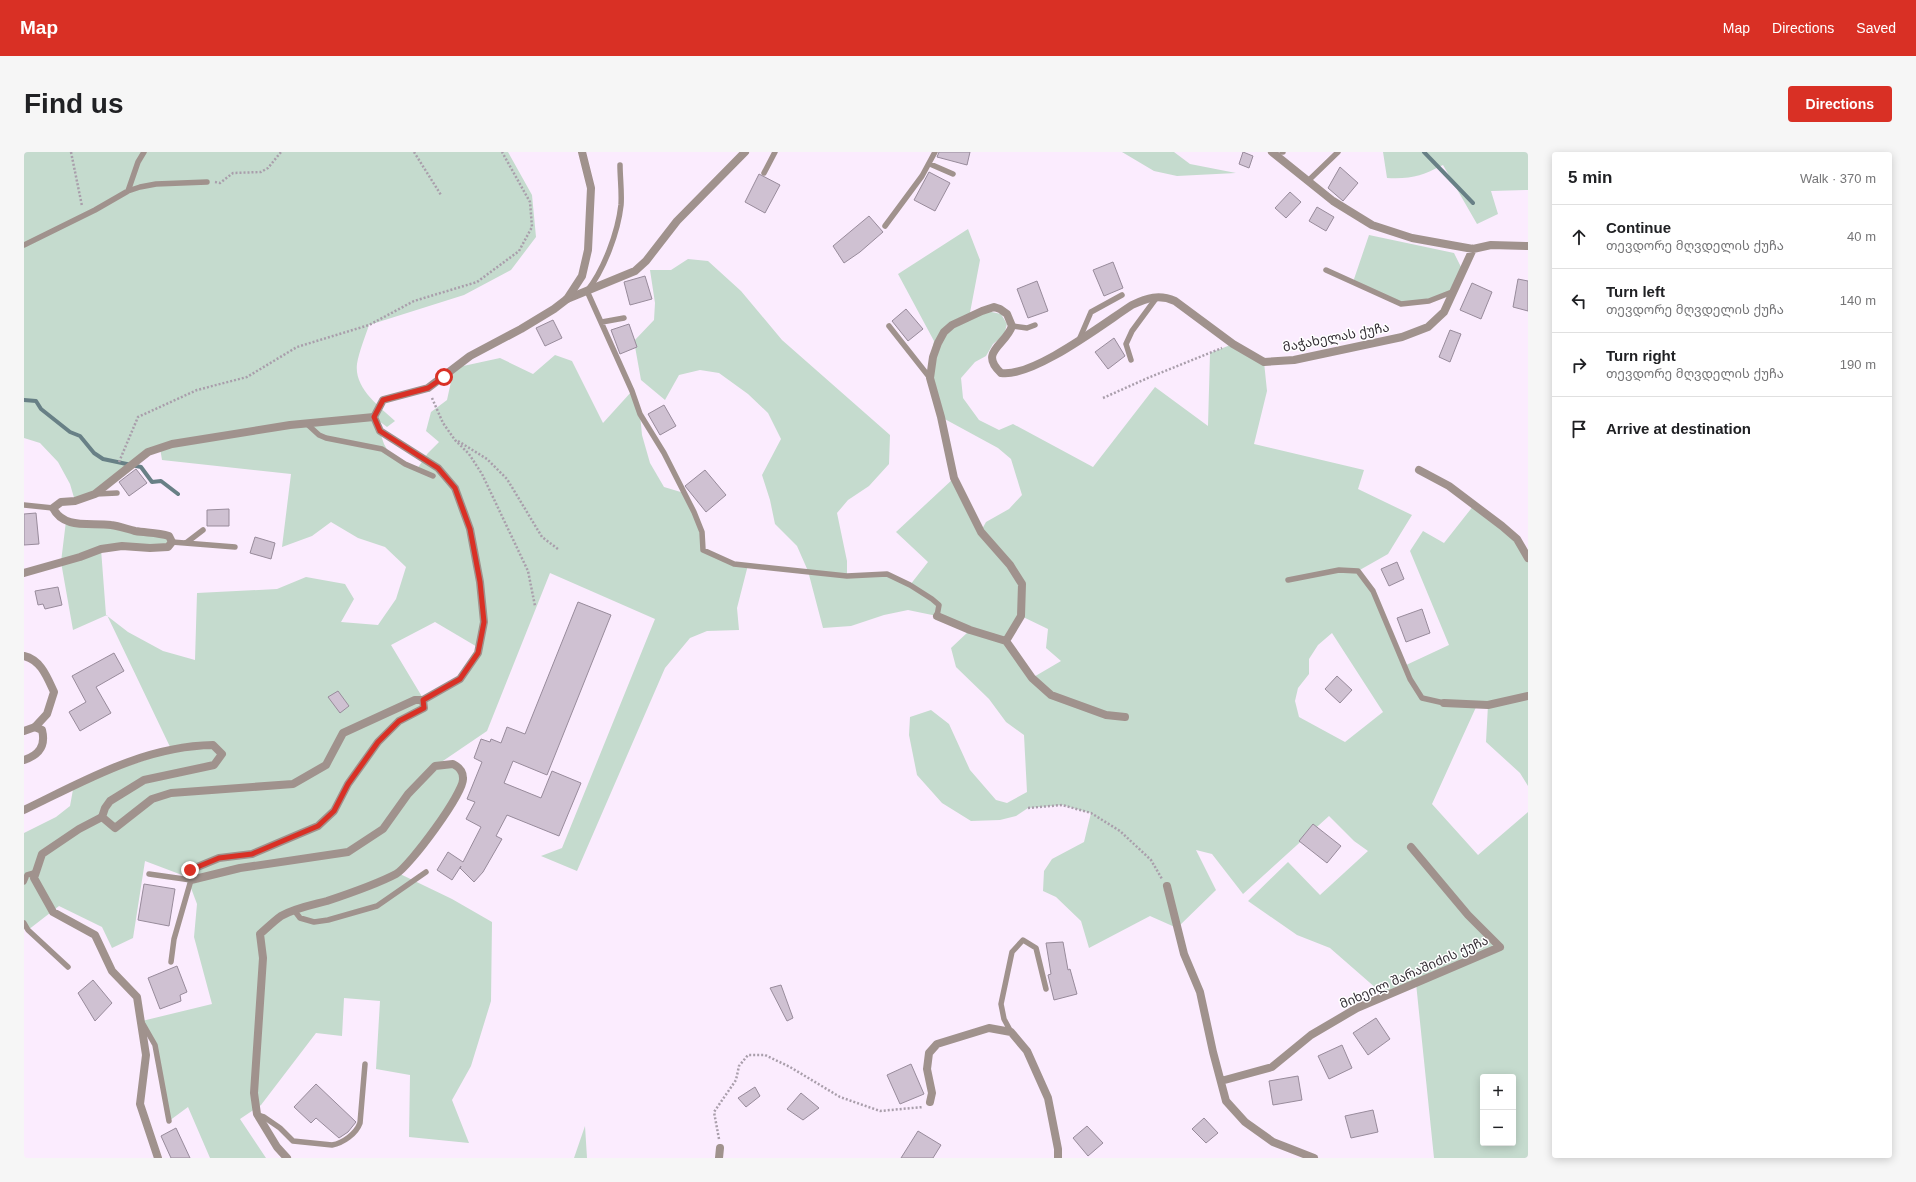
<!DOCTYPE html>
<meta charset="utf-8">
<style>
body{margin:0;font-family:Arial,"Noto Sans Georgian",sans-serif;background:#f6f6f6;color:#202124}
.controls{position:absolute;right:12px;bottom:12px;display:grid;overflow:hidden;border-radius:4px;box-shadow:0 2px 10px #0003}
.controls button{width:36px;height:36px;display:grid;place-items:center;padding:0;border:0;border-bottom:1px solid #e0e0e0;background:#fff;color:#202124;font:20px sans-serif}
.stop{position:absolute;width:12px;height:12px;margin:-9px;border:3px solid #d93025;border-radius:50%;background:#fff}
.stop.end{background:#d93025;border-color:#fff;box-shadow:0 1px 4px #0008}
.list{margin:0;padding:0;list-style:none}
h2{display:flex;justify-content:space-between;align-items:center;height:52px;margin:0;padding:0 16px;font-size:17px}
h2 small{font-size:13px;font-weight:400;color:#757577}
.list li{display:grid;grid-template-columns:26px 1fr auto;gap:12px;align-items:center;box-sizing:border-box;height:64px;padding:0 16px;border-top:1px solid #e0e0e0}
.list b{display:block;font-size:15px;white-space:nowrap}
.list p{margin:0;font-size:13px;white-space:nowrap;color:#757577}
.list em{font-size:13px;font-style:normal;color:#757577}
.icon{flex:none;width:22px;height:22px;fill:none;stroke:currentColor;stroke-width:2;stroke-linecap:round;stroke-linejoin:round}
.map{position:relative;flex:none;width:1504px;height:1006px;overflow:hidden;border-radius:4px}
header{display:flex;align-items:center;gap:24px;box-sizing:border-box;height:56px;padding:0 20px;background:#d93025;color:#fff}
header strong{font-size:19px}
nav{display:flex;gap:22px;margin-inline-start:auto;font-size:14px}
.intro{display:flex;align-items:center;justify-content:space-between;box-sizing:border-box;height:96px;padding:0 24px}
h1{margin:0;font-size:28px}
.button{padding:10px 18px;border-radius:4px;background:#d93025;color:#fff;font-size:14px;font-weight:700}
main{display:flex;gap:24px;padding:0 24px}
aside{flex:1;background:#fff;border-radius:4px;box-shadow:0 2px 10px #0003}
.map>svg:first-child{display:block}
</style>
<header>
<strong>Map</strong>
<nav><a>Map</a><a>Directions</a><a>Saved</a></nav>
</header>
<div class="intro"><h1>Find us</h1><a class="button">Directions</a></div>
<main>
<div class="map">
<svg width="1504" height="1006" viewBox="0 0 1504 1006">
<rect width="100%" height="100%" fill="#fbecfe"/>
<!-- green -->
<path fill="#c5dbce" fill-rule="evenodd" d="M0,0H484L508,43L512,85L487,118L440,143L345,173C341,185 335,200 333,212C330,236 355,254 371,269L363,275L351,266L360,292L365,301L393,317L404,301L415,290L402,279L407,260L423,248L430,216L476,206L509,222L531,203L548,209L579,271L608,239L616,262L618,283L626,311L640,335L660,341L678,380L679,398L700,408L724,413L713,456L715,478L683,479L666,486L641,516L553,719L517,704L538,696L631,467L526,421L463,579L413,613L429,612L439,626L426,655L374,721L428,747L468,770L467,849L447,914L428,948L445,991L385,985L386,923L352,917L356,849L320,846L318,884L292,881L237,953L216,967L242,1006H186L164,955L145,969L131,893L118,869L188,852L170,785L173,752L167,736L158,723L121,709L109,786L88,796L78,775L35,754L4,778L0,771V681L32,665L46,654L50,632L148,599L83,463L49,478L37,410L42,369L134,381L148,390L144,395L77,397L82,463L104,480L139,499L171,508L173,441L253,437L282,425L321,432L330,447L317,470L354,473L372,447L382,415L361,395L334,386L307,370L288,384L258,395L267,322L138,308L136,296L71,342L51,349L46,332L34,310L16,291L0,286ZM411,470L455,496L432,531L400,548L367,493Z
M1098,0H1150L1166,12L1212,21L1153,24L1130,19Z
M1359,0H1504V38L1467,39L1474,62L1453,72L1419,13C1397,24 1389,27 1363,26Z
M944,77L956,108L945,166L963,159L977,162L983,172L980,183L969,192L962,204L951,210L937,226L939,246L955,268L975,278L989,272L1069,315L1131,235L1184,274L1186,201L1209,192L1240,210L1243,239L1230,292L1340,318L1334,337L1388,363L1364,402L1334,419L1349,439L1380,514L1425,493L1386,399L1399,379L1420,391L1450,353L1478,374L1504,406V634L1496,621L1462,590L1464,553H1453L1408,652L1454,703L1504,660V1006H1410L1392,831L1361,844L1306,796L1273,783L1224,749L1264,710L1296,743L1344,699L1330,689L1305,664L1219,742L1188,702L1172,698L1192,738L1153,776L1126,764L1065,796L1057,769L1032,745L1019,739L1020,719L1028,707L1060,690L1067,661L1038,653L1004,656L992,664L976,668L947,669L918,651L893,623L885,583L886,565L907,558L925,572L946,618L972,648L983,651L1003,640L1000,583L982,570L965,547L932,515L927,496L945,479L913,464L884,458L860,463L827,474L799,476L784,419L773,394L751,372L746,348L738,323L757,287L744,261L724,242L695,221L676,218L655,223L641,248L617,228L610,189L630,168L631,151L626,118H647L664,107L684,109L717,139L758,188L866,283L865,312L845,334L824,348L813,361L823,409V424L863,422L886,433L904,410L872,380L930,326L957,379L962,370L985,357L998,343L987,307L974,296L917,265L906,207L910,189L874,122ZM997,464L1024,477L1022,496L1037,509L1008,526L983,489ZM1308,481L1359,560L1321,590L1275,565L1271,549L1274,536L1285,522V507L1294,493ZM1459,925H1489V991H1459Z
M1345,83L1430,101L1438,117L1428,140L1405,149L1377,152L1329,130Z
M561,974L563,1006H550Z"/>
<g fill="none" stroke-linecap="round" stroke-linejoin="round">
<!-- stream -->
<path stroke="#688086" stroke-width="4" d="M1400,0L1449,51
M0,248L12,249L17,257L46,280L56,284L70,301L79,307L117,315L128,330L137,329L154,342"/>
</g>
<!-- building -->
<path fill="#cfc1d2" stroke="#988b9b" d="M915,0H946L943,13L913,5Z
M1219,0L1229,4L1225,16L1215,12Z
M1316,15L1334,31L1319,49L1304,36Z
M905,20L926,31L911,59L890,48Z
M735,22L756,33L741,61L721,50Z
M1266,40L1277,50L1262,66L1251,56Z
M1293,55L1310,65L1302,79L1285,69Z
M845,64L859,80L836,100L820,111L809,94Z
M1089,110L1099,136L1080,144L1069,118Z
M621,124L628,147L606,153L600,130Z
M1494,127L1504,129V159L1489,155Z
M1013,129L1024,159L1004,166L993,137Z
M1448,131L1468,140L1457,167L1436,158Z
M882,157L899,177L884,189L868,169Z
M529,168L538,186L521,194L512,176Z
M605,172L613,195L596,202L587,178Z
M1426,178L1437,182L1426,210L1415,205Z
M1090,186L1101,204L1084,217L1071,200Z
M640,253L652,274L636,283L624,262Z
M112,317L123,331L105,344L95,330Z
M681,318L702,343L682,360L661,334Z
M205,357V374H183V358Z
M12,361L15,392L0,393V362Z
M231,385L251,391L247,407L226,401Z
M1373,410L1380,427L1365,434L1357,417Z
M34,435L38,453L21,457L19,452L14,453L11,439Z
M554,450L587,463L523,623L489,609L480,631L517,646L528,619L557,631L535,684L483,663L472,684L478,687L459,720L450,730L436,716L437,714L428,728L413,718L424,700L439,710L457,675L442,667L451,650L443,647L458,610L450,606L457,587L466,590L467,587L477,591L483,575L501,582Z
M1398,457L1406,481L1382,490L1373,466Z
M90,501L100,519L72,535L87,561L56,579L45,560L62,550L48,524Z
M1313,524L1328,538L1316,551L1301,537Z
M314,539L325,554L316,561L304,545Z
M1289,672L1317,694L1303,711L1275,689Z
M120,732L151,737L145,774L114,768Z
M1039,790L1044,818L1046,817L1053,842L1030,848L1024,823L1027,822L1022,791Z
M153,814L163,840L156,843L157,849L136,857L124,826Z
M69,828L88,851L71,869L54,841Z
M757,833L769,866L763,869L746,836Z
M1352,866L1366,887L1344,903L1329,881Z
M1318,893L1328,916L1305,927L1294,904Z
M887,912L900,942L876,952L863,923Z
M1274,924L1278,948L1249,953L1245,929Z
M292,932L332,970L324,980L315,986L292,966L287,971L270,955Z
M731,935L736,944L722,955L714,946Z
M777,941L795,956L779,968L763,957Z
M1349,958L1354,980L1327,986L1321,964Z
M1180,966L1194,981L1182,991L1168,977Z
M1063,974L1079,991L1064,1004L1049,986Z
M152,976L166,1006H147L137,984Z
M894,979L917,993L909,1006H877Z"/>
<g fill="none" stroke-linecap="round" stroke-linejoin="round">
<!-- path -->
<path stroke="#a99eab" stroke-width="2.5" stroke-dasharray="2 2" stroke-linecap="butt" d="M47,0L58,54
M390,0L417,43
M191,30L196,31L209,21L237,20L244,16L257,0
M408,246L419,271L431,288L445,302L458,322L504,419L511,454
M1079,246L1126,225L1198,196
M434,289L463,307L483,327L518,385L534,397
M95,310L114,265L173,238L223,225L273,195L345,173L390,149L453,130L495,99L508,75L506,50L478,0
M1004,656L1038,653L1067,661L1096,679L1127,708L1138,727
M695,987L690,960L712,928L715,914L724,903H741L766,915L816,945L856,959L899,955"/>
<!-- service -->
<path stroke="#a0928d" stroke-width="5.5" d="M1258,0H1259
M906,12L929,22
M596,13C596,26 598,40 597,53C594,80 580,118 563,139L608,239L616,262L640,301L670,360L678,380L679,398L710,412L823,424L863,422L886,433L908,447L915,453L913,464
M740,21L751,0
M1285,28L1314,0
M104,39L114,10L120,0
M861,74L898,24L911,0
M0,93L71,58L104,39L116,35L132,32L183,30
M1302,118L1377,152L1405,149L1428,140
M578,170L600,166
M865,174L906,226
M988,174L1003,176L1011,173
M1055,188L1067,160L1098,143
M1107,208L1102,192L1108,179L1133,145
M283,272L295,283L302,286L358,297L381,312L409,324
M72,342L93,341
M0,353L29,356
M148,390L211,395
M162,391L179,378
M1264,428L1315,418L1334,419L1349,439L1386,527L1398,546L1420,551
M125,722L167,728L150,787L147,810
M0,730L3,723L10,721
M270,758L276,766L290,770L304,768L353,754L402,720
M0,771L4,778L44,815
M119,872L131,893L145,969
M987,880L980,867L977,852L988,800L999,788L1012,796L1022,837
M233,963L240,965L256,976L269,989L308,993C319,991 332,982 336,971L341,912"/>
<!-- minor -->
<path stroke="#a0928d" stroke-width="8" d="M1248,0L1309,49L1348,73L1388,86L1449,97L1467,93L1504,94
M543,147L611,119L622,109L653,69L721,0
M1395,318L1425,334L1478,374L1493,387L1504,406
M0,421L56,405L77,397L98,394L126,396L144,395L148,390L145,384C133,380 123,381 111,379C103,377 95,374 87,373C67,370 40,378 29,356L37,350L51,349L71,342L124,300L148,292L266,273L350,265
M913,464L946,478L982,489L1008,526L1027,543L1082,563L1101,565
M982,489L997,464L998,432L986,413L957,380L930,326L917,265L906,226L909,205L914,191L920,180L928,173L958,159L970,155L976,157L983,162L988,174C982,193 954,200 977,221C1009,226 1080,171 1108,153C1123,146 1135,142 1151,149L1209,192L1240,210L1270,208L1378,185L1404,175L1420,160L1449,97
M0,504C17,508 23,525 30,540L23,562L11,575
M1420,551L1464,553L1504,544
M78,665L55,677L18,702L10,726L29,760L71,783L88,819L113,845L122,903L116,952L134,1006
M1143,734L1160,802L1176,840L1189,900L1202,949L1221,970L1249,990L1290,1006
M1197,929L1248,915L1287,883L1333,856L1476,795L1444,763L1387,695
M906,950L908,941L903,917L905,901L913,892L965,876L987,880L1003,899L1024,946L1034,997V1006
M263,1006L253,995L233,962L230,941L239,806L236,782C243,776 250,769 257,764C271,756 288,753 303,749C324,742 353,732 372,722C385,715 441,640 439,626C439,619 435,615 429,612L411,614L384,642L359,677L324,700L216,716L167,728L166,718L195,706L228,702L294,674L310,659L324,632L354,590L375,569L400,556L399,548
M695,1006L696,996"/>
<!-- tertiary -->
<path stroke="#a0928d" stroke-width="8" d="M0,579L11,575L18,578C22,594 15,603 0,608
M0,658C60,629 120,594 189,593L198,602L190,613L120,628L86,649L81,656L78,665L91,676L128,647L147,641L269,632L302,613L319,581L391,548H399L436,527L454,501L460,470L456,430L446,377L431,336L414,316L356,279L350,265L359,248L404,236L446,204L497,177L530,157L543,147L558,124L564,98L567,36L558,0"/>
</g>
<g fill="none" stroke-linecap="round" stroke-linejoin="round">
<!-- route -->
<path stroke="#d93025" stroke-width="5" d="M166,718L195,706L228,702L294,674L310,659L324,632L354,590L375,569L400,556L399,548L436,527L454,501L460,470L456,430L446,377L431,336L414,316L356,279L350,265L359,248L404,236L420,225"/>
</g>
<g text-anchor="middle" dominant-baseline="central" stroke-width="3" stroke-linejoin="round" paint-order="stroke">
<!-- street labels -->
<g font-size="13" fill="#342e35" stroke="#fff">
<text transform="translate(1312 185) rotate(-11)">მაჭახელას ქუჩა</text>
<text transform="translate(1390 820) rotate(-24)">მიხეილ შარაშიძის ქუჩა</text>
</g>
</g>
</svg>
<div class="controls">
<button>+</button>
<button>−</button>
</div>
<div class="stop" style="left:420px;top:225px"></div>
<div class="stop end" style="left:166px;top:718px"></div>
</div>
<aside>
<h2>5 min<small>Walk · 370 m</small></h2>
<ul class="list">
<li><svg class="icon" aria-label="ahead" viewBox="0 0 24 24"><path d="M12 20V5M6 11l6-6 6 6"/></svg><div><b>Continue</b><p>თევდორე მღვდელის ქუჩა</p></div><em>40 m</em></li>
<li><svg class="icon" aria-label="left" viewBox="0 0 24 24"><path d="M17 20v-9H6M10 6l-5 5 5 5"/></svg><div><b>Turn left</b><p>თევდორე მღვდელის ქუჩა</p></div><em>140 m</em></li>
<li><svg class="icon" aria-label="right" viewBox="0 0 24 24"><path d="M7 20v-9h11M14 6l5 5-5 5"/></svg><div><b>Turn right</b><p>თევდორე მღვდელის ქუჩა</p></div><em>190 m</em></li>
<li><svg class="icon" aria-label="arrive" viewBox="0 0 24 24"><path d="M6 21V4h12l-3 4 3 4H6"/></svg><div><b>Arrive at destination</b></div></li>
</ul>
</aside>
</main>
